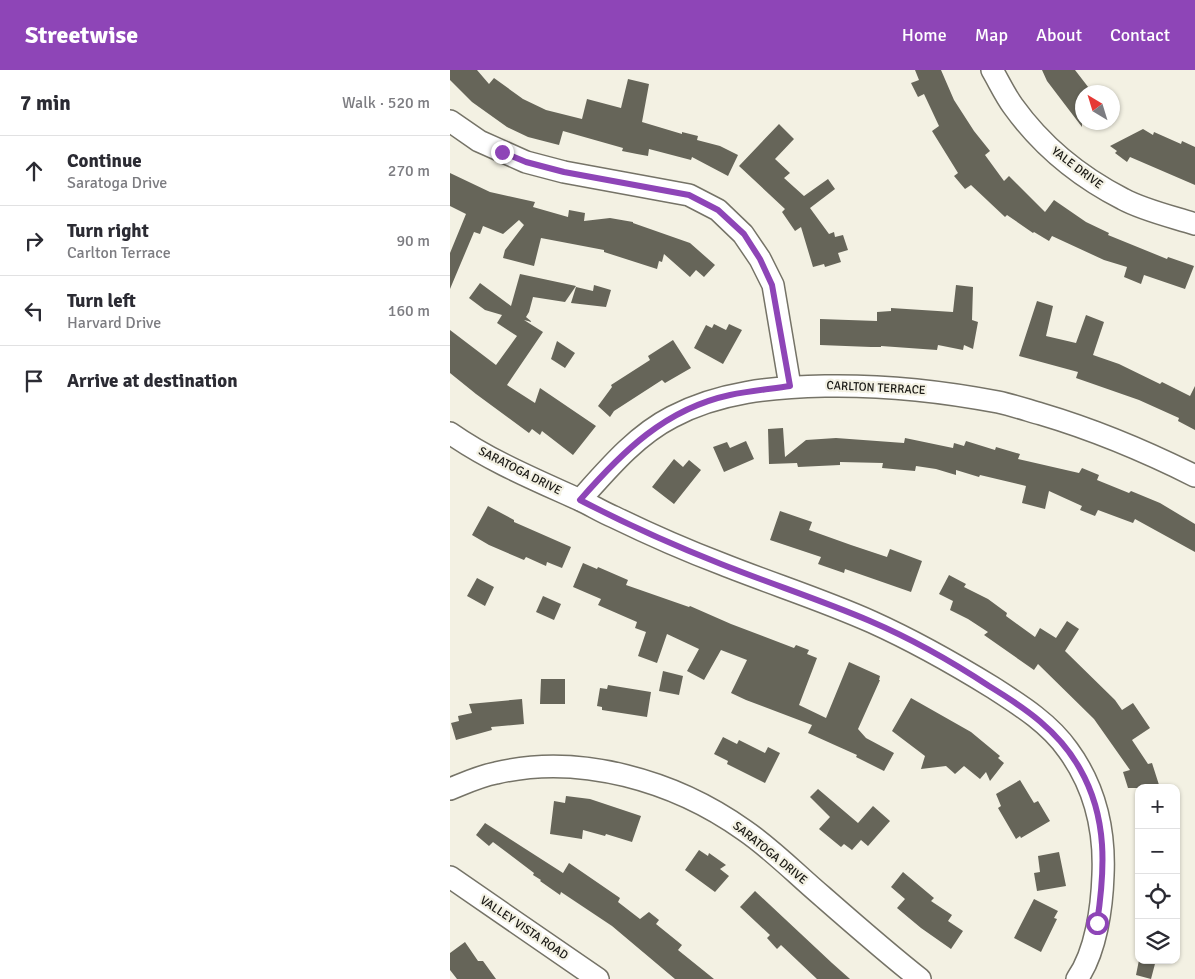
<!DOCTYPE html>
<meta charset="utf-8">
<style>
body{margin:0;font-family:Signika,sans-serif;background:#f2f2f3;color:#2b2b33}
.controls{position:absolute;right:15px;bottom:15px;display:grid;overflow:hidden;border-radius:10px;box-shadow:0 1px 4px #0004}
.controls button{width:45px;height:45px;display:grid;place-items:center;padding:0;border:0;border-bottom:1px solid #e1e1e2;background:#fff;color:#2b2b33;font:25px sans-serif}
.compass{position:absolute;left:625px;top:15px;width:45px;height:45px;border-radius:50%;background:#fff;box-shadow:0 1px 4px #0004;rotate:322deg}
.stop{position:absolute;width:15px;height:15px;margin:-11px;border:4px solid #8e45b7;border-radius:50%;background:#fff}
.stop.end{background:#8e45b7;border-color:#fff;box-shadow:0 1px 5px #0008}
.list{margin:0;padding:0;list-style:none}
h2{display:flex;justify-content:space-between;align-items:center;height:65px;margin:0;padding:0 20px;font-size:21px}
h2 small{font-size:16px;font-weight:400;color:#7c7c81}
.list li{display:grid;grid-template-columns:32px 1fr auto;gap:15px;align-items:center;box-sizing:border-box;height:70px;padding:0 20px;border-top:1px solid #e1e1e2}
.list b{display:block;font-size:19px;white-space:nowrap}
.list p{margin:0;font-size:16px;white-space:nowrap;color:#7c7c81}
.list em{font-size:16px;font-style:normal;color:#7c7c81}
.icon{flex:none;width:28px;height:28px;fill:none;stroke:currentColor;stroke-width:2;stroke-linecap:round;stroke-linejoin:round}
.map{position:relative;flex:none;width:745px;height:909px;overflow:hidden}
header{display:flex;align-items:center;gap:30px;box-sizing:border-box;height:70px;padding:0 25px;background:#8e45b7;color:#fff}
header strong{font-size:24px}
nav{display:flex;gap:28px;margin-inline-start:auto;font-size:18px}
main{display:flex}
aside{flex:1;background:#fff}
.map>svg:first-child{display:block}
</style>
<header>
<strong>Streetwise</strong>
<nav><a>Home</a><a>Map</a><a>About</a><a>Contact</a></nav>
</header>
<main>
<aside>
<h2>7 min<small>Walk · 520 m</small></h2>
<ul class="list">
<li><svg class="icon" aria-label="ahead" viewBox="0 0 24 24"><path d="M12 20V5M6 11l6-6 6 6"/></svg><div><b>Continue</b><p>Saratoga Drive</p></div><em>270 m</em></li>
<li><svg class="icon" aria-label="right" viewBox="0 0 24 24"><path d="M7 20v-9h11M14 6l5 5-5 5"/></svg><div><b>Turn right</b><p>Carlton Terrace</p></div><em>90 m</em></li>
<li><svg class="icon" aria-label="left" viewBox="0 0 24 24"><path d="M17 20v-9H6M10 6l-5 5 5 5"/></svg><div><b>Turn left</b><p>Harvard Drive</p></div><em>160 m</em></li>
<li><svg class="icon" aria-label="arrive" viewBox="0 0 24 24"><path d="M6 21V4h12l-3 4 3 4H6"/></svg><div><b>Arrive at destination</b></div></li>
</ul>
</aside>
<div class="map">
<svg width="745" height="909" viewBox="0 0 745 909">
<rect width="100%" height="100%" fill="#f3f1e3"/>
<!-- building -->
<path fill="#666559" d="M0,0H27L39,14L44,8L73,29L96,40L132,49L137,29L171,38L178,9L199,14L192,52L232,64V62L248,66L247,70L270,76L288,85L278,106L242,87L241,90L199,79L198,86L187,84L172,81L173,78L113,61L109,75L78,67L57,57L22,32L0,10Z
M465,0H491L504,30L524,61L540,81L535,85L554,111L559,106L595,142L604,130L636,152L659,163L658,165L717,189L718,187L744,196L735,219L694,205L691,214L674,207L677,197L654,190L602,166L599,171L584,162L583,163L557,145L555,147L521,115L515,119L504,106L508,103L482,61L489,56L474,24L468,27L461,13L469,10Z
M592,0H625L642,22H632V57L597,11Z
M329,54L344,69L325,89L340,103L334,108L354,126L378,109L385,119L360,138L379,164L384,162L385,167L393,165L398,180L388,183L391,192L375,197L374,194L363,197L351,157L345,161L332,142L335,139L289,96Z
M693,59L703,65L704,62L731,74L732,71L745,77V115L680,87L677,92L665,83L667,81L660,76Z
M0,103L40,122L85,132L83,137L118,147L119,140L135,143L134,151L160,148L183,152V153L240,173L265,195L254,207L246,200L240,207L214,184L212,192L209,191L207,199L154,182V180L91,168L84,196L53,188L55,180L74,155L69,150L53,164L33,156L30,164L24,162L0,219V183L16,144L0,136Z
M70,204L126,216L115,232L83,227L79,242L76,247L82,252L74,250L93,262L57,315L85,333L90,318L146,356L123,385L92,361L90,365L82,359L79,363L26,324L0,303V260L46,295L67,266L47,253L52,245L35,240L19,228L30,213L61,236Z
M144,215L161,220L156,237L121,233L126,217L143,221Z
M506,215L523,217L522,250L528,252L523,279L514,275L513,280L488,275L487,280L431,276V277H421L370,275V249L427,251V242L441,241V238L503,242Z
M587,231L603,236L596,266L626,273L636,245L654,252L643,285L669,294L710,314L712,312L740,326L745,316V360L728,351L729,348L689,330L626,308L628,302L569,286Z
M264,254L276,260L279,254L292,260L273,294L244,278L256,255L262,258Z
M223,270L241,298L215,313L212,310L164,341L160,347L148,336L162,317L161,315L200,290L198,286Z
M107,271L125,283L115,298L101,289Z
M333,358L335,387L356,370L386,368L454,373L455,368L503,378L504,373L514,376L516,371L545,380L546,377L570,384L568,389L629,403L632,398L649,405L647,410L679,423L681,421L710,433L745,454V482L685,449L683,453L648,440L645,446L630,440L632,436L599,421L595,439L572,433L576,416L530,405L529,407L506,400V405L486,399L466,396L465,401L432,398L433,393L390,392V395L348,397L347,393L319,394L318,359Z
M296,371L304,389L274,402L263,377L277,372L280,378Z
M224,389L233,397L239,390L251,400L224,434L202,417Z
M38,436L64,450V452L121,477L112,498L97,492L96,496L76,487L74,490L39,475L22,465Z
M330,441L362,452L359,460L401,475L437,487L440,479L472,491L461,522L395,499L394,503L368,494L371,487L320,470Z
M133,493L147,499L148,497L178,510L176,515L239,537L240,536L281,554L344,578L346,575L359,580L357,584L367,588L349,635L376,648L399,592L430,606L429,610H430L408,659L416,668L444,683L434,701L406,687L407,685L358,663L362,655L296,630L281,623L297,590L271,580L254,610L237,601L249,579L217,564L207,593L188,586L196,562L185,558L187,552L148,535L151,529L123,517Z
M499,505L516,514L514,517L538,529L557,543L556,546L585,567L590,558L606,568L617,551L629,559L615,581L665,630L672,640L683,633L700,658L682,670L698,694L702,693L710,718H678L673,702L680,700L644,649L588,594L584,600L534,565L538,562L518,549L500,540L503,531L489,524Z
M27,508L44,517L35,536L17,526Z
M93,526L111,534L104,550L86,542Z
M213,601L233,606L229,625L209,621Z
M91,609H115V634H90Z
M158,615L201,622L197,647L152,640V637L147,636L150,618L157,619Z
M461,628L521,662L550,686L548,688L554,693L540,711L536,702L530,709L514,696L505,704L496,696L471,699L475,686L442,661Z
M72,629L74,654L41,657L42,660L6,670L1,653L9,651L8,646L22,643L19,634Z
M273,667L287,674L289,670L315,683L318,677L330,683L315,713L277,694L278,691L264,684Z
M570,710L584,733L588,731L600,751L571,768L570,766L566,769L548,738L551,736L546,724Z
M368,719L408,753L423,736L440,751L418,776L411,770L402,780L394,774L391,777L369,759L380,747L360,727Z
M116,726L140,729L191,746L182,772L156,764L155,766L133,760L132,769L100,764L104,731L115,733Z
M35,753L113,803L119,793L170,828L168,832L190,849L199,842L209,850L206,854L232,875L228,880L264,909H225L162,856L111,822L110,825L90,811L91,810L83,805L84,803L43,772L39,776L26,765Z
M249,780L258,786L259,783L276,795L270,799L279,806L265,822L235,800Z
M609,782L616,816L587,821L584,803L590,802L588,786Z
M453,802L484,828L481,831L502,845L498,851L513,861L501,879L471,858L447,838L455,829L441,817Z
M305,821L382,893L400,909H367L331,875L327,879L317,868L320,865L290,837Z
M584,829L608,841L604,848L607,849L591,882L564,868Z
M15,872L28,891H33L46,909H7L0,900V883Z
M689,890H706L701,909L686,905Z"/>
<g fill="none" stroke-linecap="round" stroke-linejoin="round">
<defs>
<path id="street" d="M542,0C549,12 555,25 563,36C591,75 630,107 673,129C693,140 723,147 745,154
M0,51L29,71L76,92L114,102L239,125L268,140L293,164L310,189L323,215L340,316
M0,363C40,391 86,410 130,430C141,435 152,442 164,447C199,464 235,480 272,494C322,514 373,530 422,552C464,571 503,593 542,617C570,635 599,653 618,680C645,717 655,760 653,805C652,837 646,882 627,909
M130,430C157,400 185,366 222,347C269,322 323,317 375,316C433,315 491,321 548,332C562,335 577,340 591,344C645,360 695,381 745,406
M0,719C15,713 30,706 46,703C130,683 225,711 294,760C322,779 346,804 372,826C404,854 437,883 470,909
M0,807L148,909"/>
</defs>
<!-- street casing -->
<use href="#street" stroke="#757367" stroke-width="24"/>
<!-- street -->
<use href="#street" stroke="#fff" stroke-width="21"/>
</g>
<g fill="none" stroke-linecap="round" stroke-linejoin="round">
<!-- route -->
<path stroke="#8e45b7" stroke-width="6" d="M52,82L76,92L114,102L239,125L268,140L294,164L310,189L322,215L340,316C320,319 300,321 280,325C215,339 172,382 130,430C176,454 223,475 271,494C321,514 371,530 420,551C462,569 501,591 539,616C575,638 609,661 630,699C658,748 655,800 647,853"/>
</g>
<g text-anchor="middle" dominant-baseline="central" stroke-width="4.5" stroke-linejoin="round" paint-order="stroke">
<!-- street labels -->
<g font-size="12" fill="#191814" stroke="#f3f1e3">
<text transform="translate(627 98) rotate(37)">YALE DRIVE</text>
<text transform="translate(426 318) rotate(3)">CARLTON TERRACE</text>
<text transform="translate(70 401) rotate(27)">SARATOGA DRIVE</text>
<text transform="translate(320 783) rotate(39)">SARATOGA DRIVE</text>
<text transform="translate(74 858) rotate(34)">VALLEY VISTA ROAD</text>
</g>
</g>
</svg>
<div class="controls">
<button>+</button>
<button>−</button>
<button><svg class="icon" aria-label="locate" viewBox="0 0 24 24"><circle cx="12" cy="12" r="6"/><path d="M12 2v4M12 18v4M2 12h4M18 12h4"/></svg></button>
<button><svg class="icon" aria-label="layers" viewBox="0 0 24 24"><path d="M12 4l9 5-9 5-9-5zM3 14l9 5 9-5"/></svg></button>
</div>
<svg class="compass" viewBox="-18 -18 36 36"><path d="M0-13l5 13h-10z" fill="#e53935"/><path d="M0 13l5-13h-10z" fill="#7c7c81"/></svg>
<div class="stop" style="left:647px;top:853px"></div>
<div class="stop end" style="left:52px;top:82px"></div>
</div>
</main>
